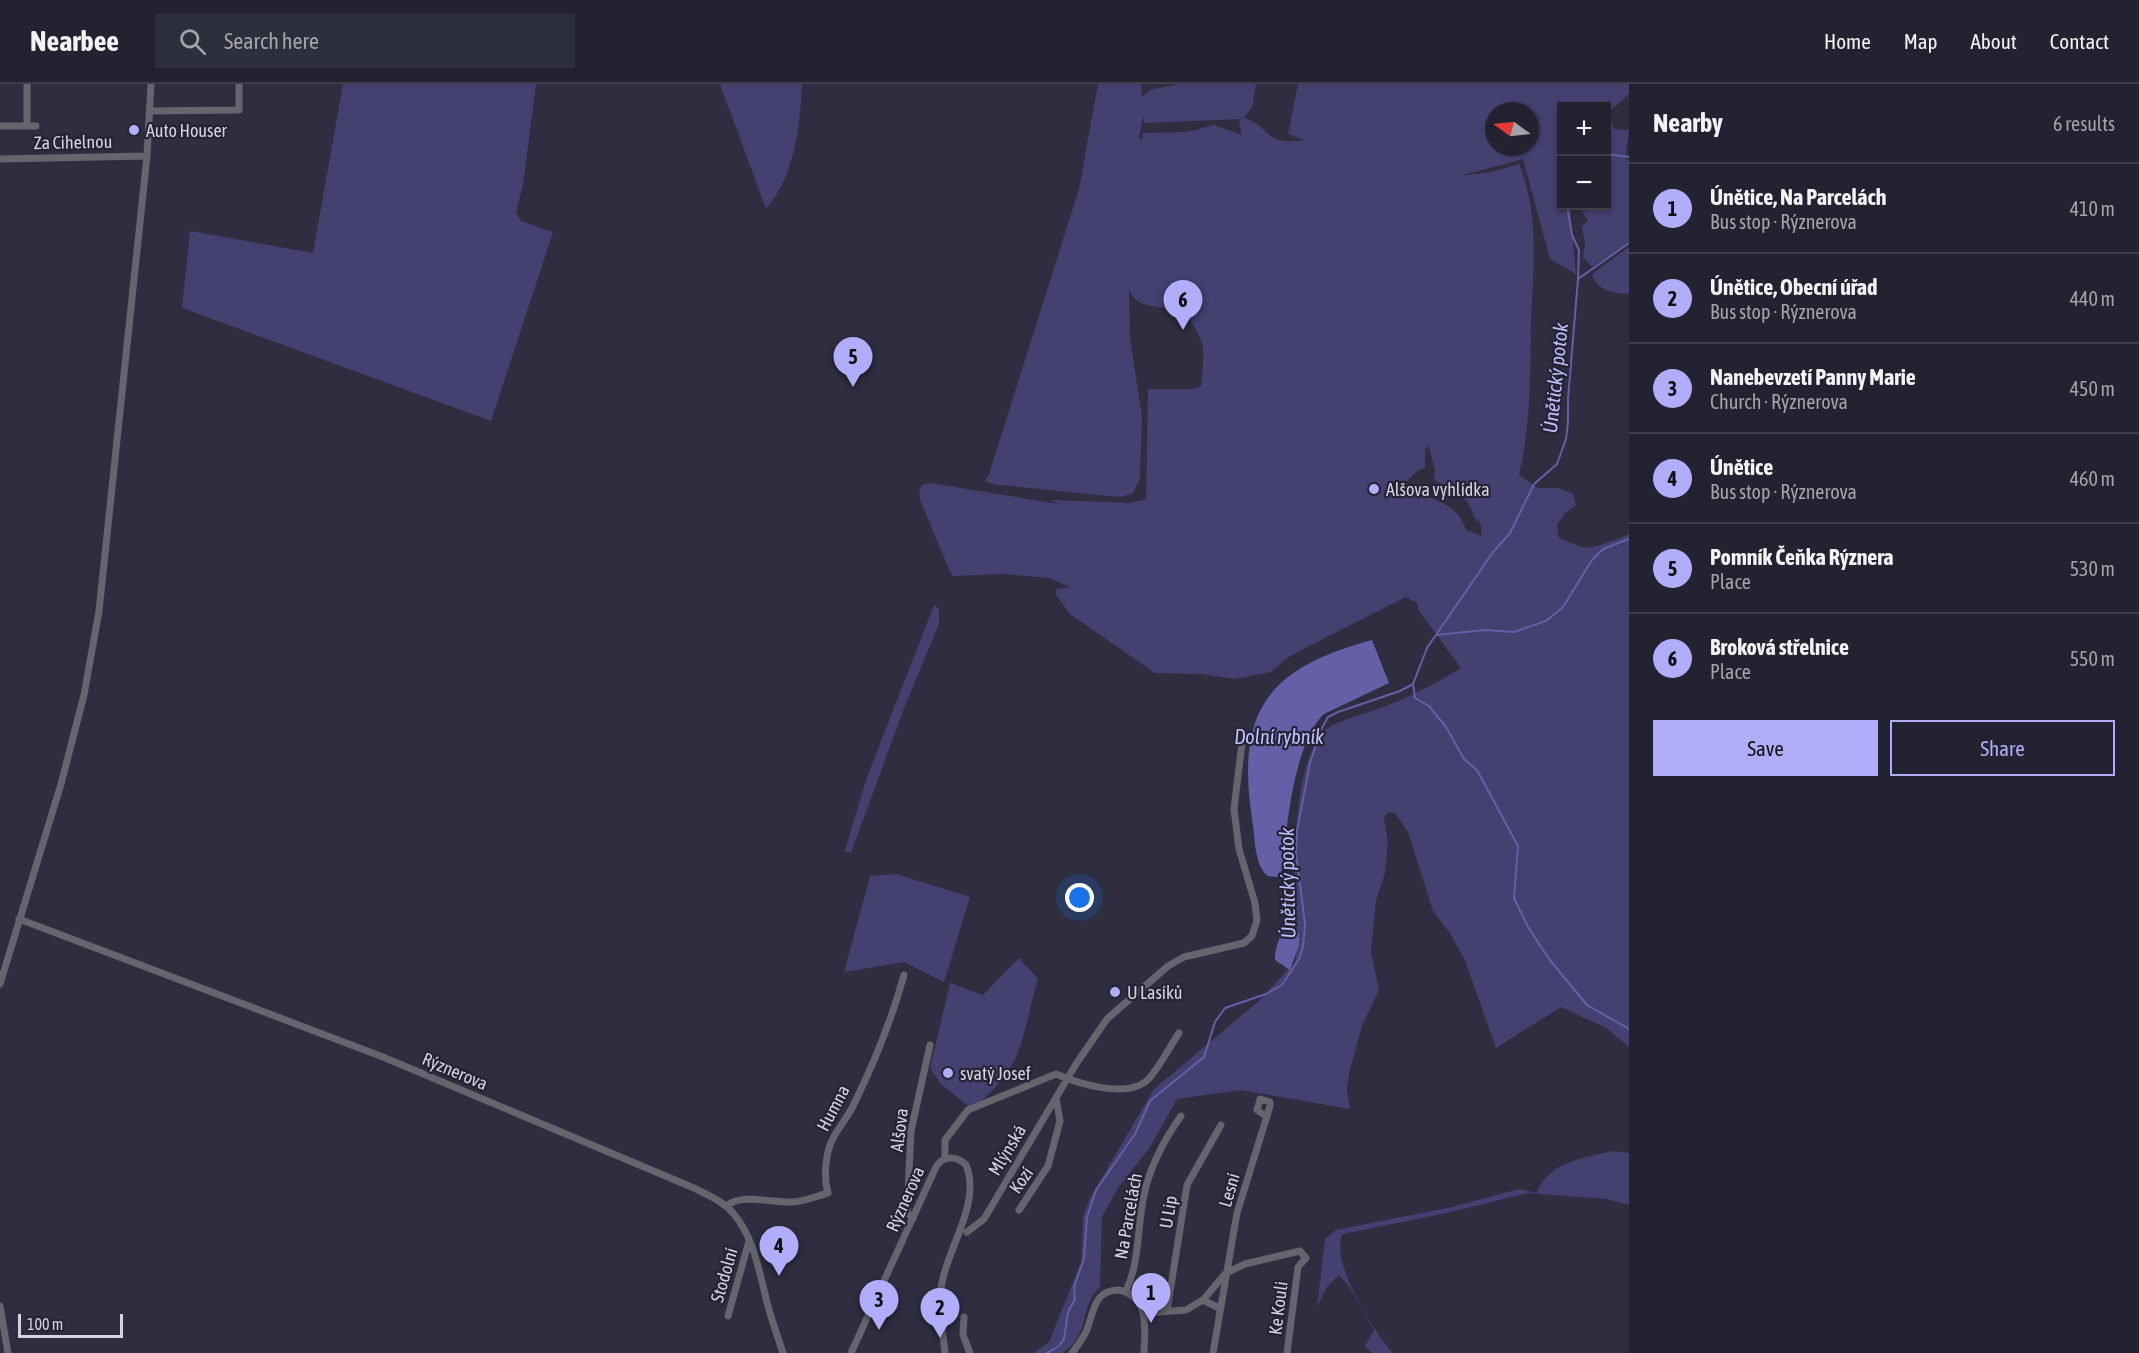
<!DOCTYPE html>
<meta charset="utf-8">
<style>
body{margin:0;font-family:"Asap Condensed",sans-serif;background:#2e2f3c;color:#f1f3f6}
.controls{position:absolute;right:18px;top:18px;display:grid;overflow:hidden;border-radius:0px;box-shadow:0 2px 4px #0004}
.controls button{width:54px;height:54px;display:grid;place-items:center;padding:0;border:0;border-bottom:2px solid #3f3f4c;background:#222230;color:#f1f3f6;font:30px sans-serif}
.compass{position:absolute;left:1485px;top:18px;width:54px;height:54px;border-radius:50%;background:#222230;box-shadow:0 2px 4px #0004;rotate:285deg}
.scale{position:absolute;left:18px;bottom:15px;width:105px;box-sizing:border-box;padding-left:6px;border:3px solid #d4d4e0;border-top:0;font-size:16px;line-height:21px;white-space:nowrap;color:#d4d4e0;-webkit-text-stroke:4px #252436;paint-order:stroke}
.you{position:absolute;left:1080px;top:814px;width:21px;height:21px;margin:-15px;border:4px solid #fff;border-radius:50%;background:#1a73e8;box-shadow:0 0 0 9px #1a73e833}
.badge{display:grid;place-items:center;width:39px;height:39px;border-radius:50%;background:#b1adfa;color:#111;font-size:20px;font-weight:700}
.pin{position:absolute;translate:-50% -50px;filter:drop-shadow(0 2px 3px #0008)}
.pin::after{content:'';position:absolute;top:32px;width:21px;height:18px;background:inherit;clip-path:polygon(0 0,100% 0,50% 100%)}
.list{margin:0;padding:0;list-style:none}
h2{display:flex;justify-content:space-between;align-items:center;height:78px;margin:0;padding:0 24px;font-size:26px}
h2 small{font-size:20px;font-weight:400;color:#a2a4ab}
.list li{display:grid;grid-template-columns:39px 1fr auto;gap:18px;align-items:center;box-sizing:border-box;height:90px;padding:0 24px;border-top:2px solid #3f3f4c}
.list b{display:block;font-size:22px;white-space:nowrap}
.list p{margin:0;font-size:20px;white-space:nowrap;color:#a2a4ab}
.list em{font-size:20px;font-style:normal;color:#a2a4ab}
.actions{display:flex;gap:12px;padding:18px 24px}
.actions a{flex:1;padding:14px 0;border:2px solid #b1adfa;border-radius:0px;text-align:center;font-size:21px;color:#b1adfa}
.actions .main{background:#b1adfa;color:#111}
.icon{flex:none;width:33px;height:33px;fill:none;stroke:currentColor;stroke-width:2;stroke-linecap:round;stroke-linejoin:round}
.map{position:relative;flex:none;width:1629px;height:1269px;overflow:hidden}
header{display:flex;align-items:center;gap:36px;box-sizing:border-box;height:84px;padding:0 30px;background:#222230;border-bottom:2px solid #3f3f4c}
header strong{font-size:28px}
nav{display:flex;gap:33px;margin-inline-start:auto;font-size:21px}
.search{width:420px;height:54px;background:#2e2f3c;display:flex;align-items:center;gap:15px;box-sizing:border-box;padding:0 21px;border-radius:0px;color:#a2a4ab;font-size:22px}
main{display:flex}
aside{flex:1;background:#222230}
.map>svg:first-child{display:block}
</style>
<header>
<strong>Nearbee</strong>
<div class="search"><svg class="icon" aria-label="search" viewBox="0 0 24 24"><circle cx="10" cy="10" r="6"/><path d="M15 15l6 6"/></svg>Search here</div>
<nav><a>Home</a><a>Map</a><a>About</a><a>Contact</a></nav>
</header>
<main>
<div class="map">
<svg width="1629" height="1269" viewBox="0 0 1629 1269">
<rect width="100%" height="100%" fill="#2e2e40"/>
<!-- green -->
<path fill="#44406f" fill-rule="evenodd" d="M343,0H536L523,101L516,128L521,137L553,148L491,337L182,224L190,147L313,169Z
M720,0H802C800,41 795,92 766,125Z
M1098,0H1141L1142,14C1151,0 1163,6 1177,0H1256L1252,23L1244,34C1274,44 1262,62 1304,56L1288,50L1298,0H1629V10L1607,30L1606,22H1562V122H1570L1576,190L1550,175L1523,75L1460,92L1491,88L1519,80C1540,129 1533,188 1531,240C1530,290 1531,341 1519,391L1538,404H1559L1573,410L1576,422L1566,428L1557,441L1559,454C1583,463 1582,468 1606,459C1615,455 1622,455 1629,449V963L1606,944L1561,923L1496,964L1464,874L1449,848L1433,827L1408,748L1395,729L1389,728L1384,733L1388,758L1385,789L1376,816L1371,868L1379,906L1362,942L1349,989L1347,1006L1350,1025L1241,1006L1177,1015L1150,1063L1118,1104L1102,1133L1100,1203C1079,1221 1091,1250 1063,1269H1033L1049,1258L1081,1178L1083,1133L1090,1114L1154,1005L1260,916L1294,879L1296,873C1294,827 1286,667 1331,642C1351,632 1375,627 1396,618C1418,609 1441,596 1461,584L1419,527L1417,519L1406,513L1307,563L1287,574L1271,588L1234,595L1201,590L1155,589L1070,530L1056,511V505L1070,503L1049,494L1003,490L952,492L920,416L919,408L922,401L931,399L1059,420L1051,416L1131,419L1146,415L1148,305H1191L1201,302C1202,290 1204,276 1203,264C1202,257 1198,249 1194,242C1178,212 1141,234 1129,206L1130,254L1142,333L1140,394L1133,409L1122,413L1107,412L993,400L985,397L989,390L1079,105ZM1494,27H1530V63H1494ZM1143,32L1144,39L1241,35L1239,39L1242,51L1214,41L1187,48L1142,49L1143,56L1139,54ZM1429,362L1435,387L1434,396C1452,406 1470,412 1474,434C1482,438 1482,443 1481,452L1466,446C1456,415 1428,416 1402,402L1416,388L1425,384V365Z
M1611,34L1614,45L1629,46L1625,75L1629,76V158L1592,183L1583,173L1585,160L1582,143L1588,136L1579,122H1606L1607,77L1610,76L1607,75V35Z
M1629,163V210C1613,209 1597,207 1592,190Z
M934,521L939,525V540L904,624L851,769L845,767L846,763L866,696Z
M896,790L970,813L944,898L904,878L844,888L870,792Z
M1019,874L1038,895C1031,917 1024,958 1014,977C1005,992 986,1020 968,1022L941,1000L930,984L950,899L983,911Z
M1612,1067L1629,1069V1121L1607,1115L1528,1109L1442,1130L1343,1150C1328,1175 1375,1250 1393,1269H1372L1365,1262L1374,1246L1349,1202L1339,1191L1327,1203L1317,1223L1325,1155L1336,1146L1452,1123L1519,1105L1537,1109C1548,1077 1583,1075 1612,1067Z"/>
<!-- water -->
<path fill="#655fa8" d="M1372,556L1389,599L1324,630C1301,650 1290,714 1287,743C1285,761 1289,777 1278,793L1268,792C1255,783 1255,756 1253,741C1235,630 1264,585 1372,556Z
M1283,840H1294L1299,850V861L1290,886L1275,876C1274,863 1282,853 1283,840Z"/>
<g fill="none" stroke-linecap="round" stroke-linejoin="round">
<!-- stream -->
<path stroke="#655fa8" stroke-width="2" d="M1606,70L1629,73
M1562,82V88
M1578,195L1629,159
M1436,551L1485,546L1514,548L1546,537L1563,523L1592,476L1603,465L1629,455
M1413,600L1415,614L1429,622L1446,643L1464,675L1477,686L1518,762L1514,814L1528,843L1549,875L1587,921L1629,945
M1047,1269L1059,1262L1064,1255L1068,1228L1075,1215L1074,1203L1084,1175L1087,1133L1096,1106L1135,1050L1150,1017L1204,973L1215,938L1225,924L1266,910L1282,901L1299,875L1303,863L1305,840L1296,770L1297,747L1310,679L1322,644L1328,633L1338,628L1400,607L1413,600L1427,564L1493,468L1510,449L1534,400L1557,380L1566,355L1568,338V315L1578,195L1579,166L1572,151L1567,122"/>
<!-- minor -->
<path stroke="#65656e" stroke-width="7" d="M150,27L239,26V0
M0,42H36
M27,42V0
M0,75L147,72
M19,835L383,973L694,1104C707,1111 723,1117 733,1129C757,1157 760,1196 770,1229C774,1243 779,1256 783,1269
M0,900L61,700L84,611L99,527L147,72L151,0
M945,1075V1056L968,1026L1056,990C1077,999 1124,1014 1145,998C1156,990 1170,962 1179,949
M726,1122C742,1109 772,1119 791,1118C803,1118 817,1112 828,1109C824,1095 825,1079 829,1064C834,1047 847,1036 854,1020C874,979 892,935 904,891
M1019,1126L1048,1082L1060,1037L1056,1014
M913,1135L907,1128L911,1047L930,961
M967,1148L984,1135L1076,980L1107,935L1168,882L1184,873L1244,859L1252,852L1257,836L1255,819L1239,765L1234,725L1242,659
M1126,1207C1140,1178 1137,1143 1144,1111C1150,1082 1164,1056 1181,1032
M1203,1216L1219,1224
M0,1222L8,1269
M1167,1227L1187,1101L1221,1041
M1145,1229L1186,1226L1203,1216L1226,1189L1245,1180L1300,1167L1306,1174L1298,1183L1287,1269
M728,1232L749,1157
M964,1233L963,1251L970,1269
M851,1269L936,1083C943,1071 957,1072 966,1081C982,1120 946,1165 941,1204C938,1225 943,1248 945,1269
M1072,1269C1077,1262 1082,1256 1086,1248C1094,1229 1093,1206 1119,1206C1150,1213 1145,1245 1144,1269
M1213,1269L1237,1129L1270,1022V1018L1260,1015L1257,1026L1267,1033"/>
</g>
<!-- markers -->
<g fill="#b1adfa" stroke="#252436" stroke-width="2">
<circle cx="134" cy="46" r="6"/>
<circle cx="1374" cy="405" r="6"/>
<circle cx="1115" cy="908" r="6"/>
<circle cx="948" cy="989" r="6"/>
</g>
<g text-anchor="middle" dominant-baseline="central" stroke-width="4.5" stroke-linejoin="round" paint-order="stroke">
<!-- poi labels -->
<g font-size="18" fill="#d4d4e0" stroke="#252436" text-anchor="start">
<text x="146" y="46">Auto Houser</text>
<text x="1386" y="405">Alšova vyhlídka</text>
<text x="1127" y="908">U Lasíků</text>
<text x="960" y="989">svatý Josef</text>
</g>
<!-- street labels -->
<g font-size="18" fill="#d4d4e0" stroke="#252436">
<text transform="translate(73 58) rotate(-1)">Za Cihelnou</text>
<text transform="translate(455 987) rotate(23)">Rýznerova</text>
<text transform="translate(833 1024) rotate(-62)">Humna</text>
<text transform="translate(899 1046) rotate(-83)">Alšova</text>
<text transform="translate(1007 1066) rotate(-59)">Mlýnská</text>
<text transform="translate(1021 1096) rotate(-55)">Kozí</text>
<text transform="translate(1229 1106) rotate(-74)">Lesní</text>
<text transform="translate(905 1115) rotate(-66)">Rýznerova</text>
<text transform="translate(1168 1128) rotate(-81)">U Lip</text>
<text transform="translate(1128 1132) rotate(-80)">Na Parcelách</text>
<text transform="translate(724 1191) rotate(-74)">Stodolní</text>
<text transform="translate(1278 1224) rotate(-83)">Ke Kouli</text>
</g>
<!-- water labels -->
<g font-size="20" font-style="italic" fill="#c2c0fe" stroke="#252436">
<text transform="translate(1555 294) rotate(-84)">Únětický potok</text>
<text x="1279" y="652">Dolní rybník</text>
<text transform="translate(1287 799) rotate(-91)">Únětický potok</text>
</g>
</g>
</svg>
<div class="controls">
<button>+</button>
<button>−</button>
</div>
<svg class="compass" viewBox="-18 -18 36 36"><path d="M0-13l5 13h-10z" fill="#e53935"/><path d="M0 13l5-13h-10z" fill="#a2a4ab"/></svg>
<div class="scale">100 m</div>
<div class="you"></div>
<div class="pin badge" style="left:1151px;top:1239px">1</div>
<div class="pin badge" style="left:940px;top:1254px">2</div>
<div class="pin badge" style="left:879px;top:1246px">3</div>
<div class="pin badge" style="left:779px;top:1192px">4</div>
<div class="pin badge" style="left:853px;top:303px">5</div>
<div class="pin badge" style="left:1183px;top:246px">6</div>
</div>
<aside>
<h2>Nearby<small>6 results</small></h2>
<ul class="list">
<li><span class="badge">1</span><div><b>Únětice, Na Parcelách</b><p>Bus stop · Rýznerova</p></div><em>410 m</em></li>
<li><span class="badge">2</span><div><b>Únětice, Obecní úřad</b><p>Bus stop · Rýznerova</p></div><em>440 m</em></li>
<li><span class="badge">3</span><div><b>Nanebevzetí Panny Marie</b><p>Church · Rýznerova</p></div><em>450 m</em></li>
<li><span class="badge">4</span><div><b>Únětice</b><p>Bus stop · Rýznerova</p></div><em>460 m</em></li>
<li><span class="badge">5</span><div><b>Pomník Čeňka Rýznera</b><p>Place</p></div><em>530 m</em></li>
<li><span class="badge">6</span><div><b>Broková střelnice</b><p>Place</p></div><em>550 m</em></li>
</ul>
<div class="actions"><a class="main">Save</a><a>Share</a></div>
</aside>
</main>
